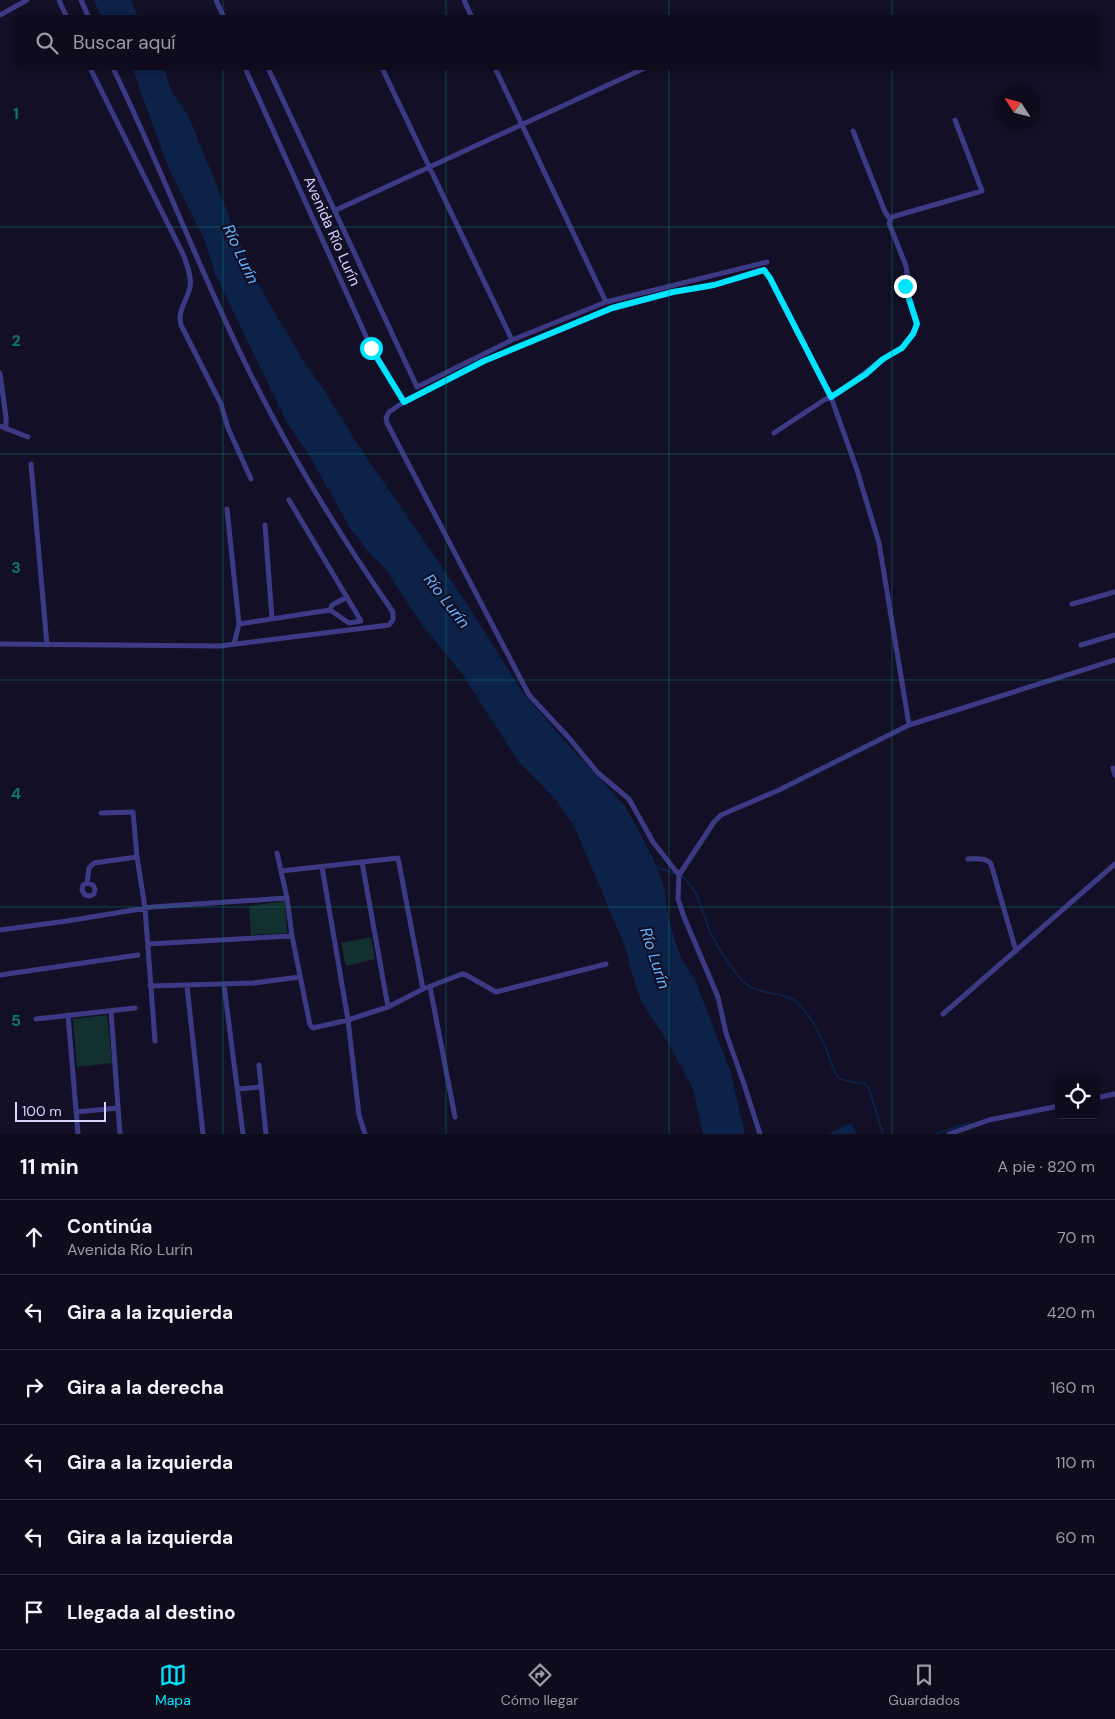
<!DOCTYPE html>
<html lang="es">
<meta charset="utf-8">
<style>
body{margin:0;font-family:"DM Sans",sans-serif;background:#171425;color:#f1f3f6}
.controls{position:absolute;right:15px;bottom:15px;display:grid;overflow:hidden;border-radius:5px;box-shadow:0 2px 8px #0003}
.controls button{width:45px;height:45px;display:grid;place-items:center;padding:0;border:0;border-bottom:1px solid #2e2b3b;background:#0e0b1c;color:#f1f3f6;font:25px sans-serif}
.compass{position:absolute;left:995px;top:85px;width:45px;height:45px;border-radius:50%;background:#0e0b1c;box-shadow:0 2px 8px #0003;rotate:306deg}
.scale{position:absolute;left:15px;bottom:12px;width:91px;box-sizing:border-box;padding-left:5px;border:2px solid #d9d4ff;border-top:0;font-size:14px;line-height:18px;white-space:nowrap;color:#d9d4ff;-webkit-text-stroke:4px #130f26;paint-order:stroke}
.stop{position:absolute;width:15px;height:15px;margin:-11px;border:4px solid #00e5ff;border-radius:50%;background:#fff}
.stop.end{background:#00e5ff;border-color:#fff;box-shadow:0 1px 5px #0008}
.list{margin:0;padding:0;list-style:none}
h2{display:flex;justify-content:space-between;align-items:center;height:65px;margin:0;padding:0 20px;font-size:21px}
h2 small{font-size:16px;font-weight:400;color:#9b9ba3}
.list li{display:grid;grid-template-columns:32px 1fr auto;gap:15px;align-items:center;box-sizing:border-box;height:75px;padding:0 20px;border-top:1px solid #2e2b3b}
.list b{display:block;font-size:19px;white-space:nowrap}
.list p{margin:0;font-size:16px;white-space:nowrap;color:#9b9ba3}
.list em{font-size:16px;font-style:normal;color:#9b9ba3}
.icon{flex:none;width:28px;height:28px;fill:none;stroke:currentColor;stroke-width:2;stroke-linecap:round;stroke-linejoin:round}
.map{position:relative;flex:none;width:1115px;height:1134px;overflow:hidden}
.search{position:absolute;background:#0e0b1c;box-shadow:0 2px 8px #0003;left:15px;right:15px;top:15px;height:55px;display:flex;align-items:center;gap:12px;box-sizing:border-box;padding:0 18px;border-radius:5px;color:#9b9ba3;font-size:19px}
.sheet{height:515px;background:#0e0b1c}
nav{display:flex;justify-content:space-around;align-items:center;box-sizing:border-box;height:70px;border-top:1px solid #2e2b3b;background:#0e0b1c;font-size:14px;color:#9b9ba3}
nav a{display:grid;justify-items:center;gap:2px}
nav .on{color:#00e5ff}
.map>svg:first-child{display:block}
</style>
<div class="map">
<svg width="1115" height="1134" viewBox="0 0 1115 1134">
<rect width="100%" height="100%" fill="#130f26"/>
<!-- green -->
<path fill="#12302f" d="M285,901L287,933L251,935L249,906Z
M371,937L375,959L346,966L341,943Z
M107,1015L112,1063L77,1067L73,1019Z"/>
<!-- water -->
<path fill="#0c2248" d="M94,0H131L138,17H101Z
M132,68H164L171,90L189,117L250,268L266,298L306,365L320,384L357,443L467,604L523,693L573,750L625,806L640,833L654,860L665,890L668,916L675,941L681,958L695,980L730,1070L745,1134H703L693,1089L669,1044L641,1001L632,975L626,949L575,828L557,801L519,762L462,674L423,626L384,567L371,555L350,528L309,455L287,423L216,276L204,239L169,169Z
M849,1124H852L856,1134H828Z"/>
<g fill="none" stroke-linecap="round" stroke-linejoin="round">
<!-- stream -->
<path stroke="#0c2248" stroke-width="2" d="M655,867L674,873
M681,876C699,889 702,912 710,932C717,947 729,963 739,977C756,999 783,988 800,1005C811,1017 821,1036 827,1051C830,1058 833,1073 839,1078C845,1082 858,1082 865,1084L869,1089L883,1134
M936,1134L969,1123"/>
<!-- minor -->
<path stroke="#3d3a85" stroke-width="5" d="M59,0L67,18
M81,0L89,18
M216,0L224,18
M464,0L472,18
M0,15L27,0
M90,68L184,256C187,266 192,277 190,287C187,301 177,311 181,325L221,404L228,428L251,479
M245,68L370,345L404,402
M268,68L417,387L512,340L606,302L767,262
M382,68L512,340
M495,68L606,302
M853,131L885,212L890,219
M336,210L645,68
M0,373L6,417V429
M0,426L28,437
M774,433L824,400L838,393L883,359L902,348L913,334L917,324L905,289L907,273L906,266L889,223L892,217L982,191L955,120
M31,464L47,645
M227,509L239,624L330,610L349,623L361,621L289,500
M265,525L272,619
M1072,604L1115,592
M330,610L332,605L347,597
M0,644L220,646L389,625L393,620V612C341,537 292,458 251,375C201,275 162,169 113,68
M234,644L239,624
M1081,645L1115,635
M1113,768L1115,775
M101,813L133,812L137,857L145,908L155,1041
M277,853L287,898L292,936L310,1025L313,1028L348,1020L388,1007L423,989L462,974L466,975L496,992L606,964
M968,859C976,859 986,857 991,864L1016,951
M362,862L388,1007
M322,867L348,1020L359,1115L365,1134
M281,871L398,858L423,989
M679,875L714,822L721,815L779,790L909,725L1115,660
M87,883L93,885L95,889L94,894L90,896L85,895L82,890L83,885L87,883L89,868L94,863L137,857
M0,930L67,921L152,907L287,898
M148,944L292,936
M0,975L138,955
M224,985L243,1134
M150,986L253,983L300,977
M187,986L203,1134
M430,987L455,1117
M111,1011L120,1134
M943,1014L1115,864
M68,1015L78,1134
M36,1019L135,1008
M259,1065L266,1134
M237,1089L261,1087
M1096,1098L1115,1094
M76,1112L118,1108
M760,1134L744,1084L726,1033L718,997L684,917L678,899L679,875L653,842L629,799L598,773L569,738L529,695L387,423L386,418L389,412L404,402L484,361L612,309L673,292L714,285L760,270H765L831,397L857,470L879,543L909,725
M949,1134L989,1120L1059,1106"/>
</g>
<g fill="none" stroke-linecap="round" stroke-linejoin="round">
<!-- route -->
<path stroke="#00e5ff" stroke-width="6" d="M371,348L404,402L484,361L612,308L673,292L714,285L764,270L770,278L831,397L866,374L883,359L902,348L913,334L917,324L905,286"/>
</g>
<!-- grid -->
<path fill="none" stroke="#0f766e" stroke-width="1" stroke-opacity="0.55" d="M223,0V18M446,0V18M669,0V18M892,0V18M223,68V1134M446,68V1134M669,68V1134M892,68V1134M0,227H1115M0,454H1115M0,680H1115M0,907H1115"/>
<g text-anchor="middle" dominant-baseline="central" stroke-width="4.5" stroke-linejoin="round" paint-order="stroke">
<!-- street labels -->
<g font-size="15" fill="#d9d4ff" stroke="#130f26">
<text transform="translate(332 231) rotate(66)">Avenida Río Lurín</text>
</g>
<!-- water labels -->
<g font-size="16" font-style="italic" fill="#62b6ff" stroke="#130f26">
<text transform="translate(241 254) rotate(65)">Río Lurín</text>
<text transform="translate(447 601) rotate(52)">Río Lurín</text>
<text transform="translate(655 958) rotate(72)">Río Lurín</text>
</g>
</g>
<g font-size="16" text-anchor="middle" font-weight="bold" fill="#0f766e" stroke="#130f26" stroke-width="4.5" stroke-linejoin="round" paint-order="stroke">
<text x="16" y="119">1</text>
<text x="16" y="346">2</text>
<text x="16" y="573">3</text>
<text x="16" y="799">4</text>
<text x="16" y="1026">5</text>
</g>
</svg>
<div class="controls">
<button><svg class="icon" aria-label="locate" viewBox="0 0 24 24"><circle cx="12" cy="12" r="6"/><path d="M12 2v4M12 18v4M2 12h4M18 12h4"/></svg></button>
</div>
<svg class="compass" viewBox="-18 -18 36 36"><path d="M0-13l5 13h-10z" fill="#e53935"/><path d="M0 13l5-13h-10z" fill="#9b9ba3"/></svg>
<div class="scale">100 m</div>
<div class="stop" style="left:371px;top:348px"></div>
<div class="stop end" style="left:905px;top:286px"></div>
<div class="search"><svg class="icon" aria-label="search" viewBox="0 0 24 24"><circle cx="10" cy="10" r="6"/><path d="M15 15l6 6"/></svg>Buscar aquí</div>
</div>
<section class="sheet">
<h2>11 min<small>A pie · 820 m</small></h2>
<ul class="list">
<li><svg class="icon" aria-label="ahead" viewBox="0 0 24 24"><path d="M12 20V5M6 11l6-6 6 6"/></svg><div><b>Continúa</b><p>Avenida Río Lurín</p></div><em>70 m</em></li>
<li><svg class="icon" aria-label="left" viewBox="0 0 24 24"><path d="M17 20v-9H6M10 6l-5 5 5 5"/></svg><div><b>Gira a la izquierda</b></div><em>420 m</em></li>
<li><svg class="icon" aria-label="right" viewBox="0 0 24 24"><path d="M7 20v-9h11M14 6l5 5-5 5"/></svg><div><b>Gira a la derecha</b></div><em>160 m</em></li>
<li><svg class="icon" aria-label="left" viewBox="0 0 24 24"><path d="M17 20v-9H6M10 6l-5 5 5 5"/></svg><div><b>Gira a la izquierda</b></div><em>110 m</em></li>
<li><svg class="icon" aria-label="left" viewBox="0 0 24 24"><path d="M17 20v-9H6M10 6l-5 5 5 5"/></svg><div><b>Gira a la izquierda</b></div><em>60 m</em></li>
<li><svg class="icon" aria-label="arrive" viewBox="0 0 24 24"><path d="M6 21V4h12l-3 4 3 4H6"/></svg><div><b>Llegada al destino</b></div></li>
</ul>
</section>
<nav>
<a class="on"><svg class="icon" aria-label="map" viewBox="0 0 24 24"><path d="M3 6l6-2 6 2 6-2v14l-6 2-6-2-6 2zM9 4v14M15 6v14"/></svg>Mapa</a>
<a><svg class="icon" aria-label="directions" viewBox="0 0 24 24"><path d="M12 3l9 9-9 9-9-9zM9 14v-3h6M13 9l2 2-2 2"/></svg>Cómo llegar</a>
<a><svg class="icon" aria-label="saved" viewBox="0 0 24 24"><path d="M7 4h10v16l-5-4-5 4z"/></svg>Guardados</a>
</nav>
